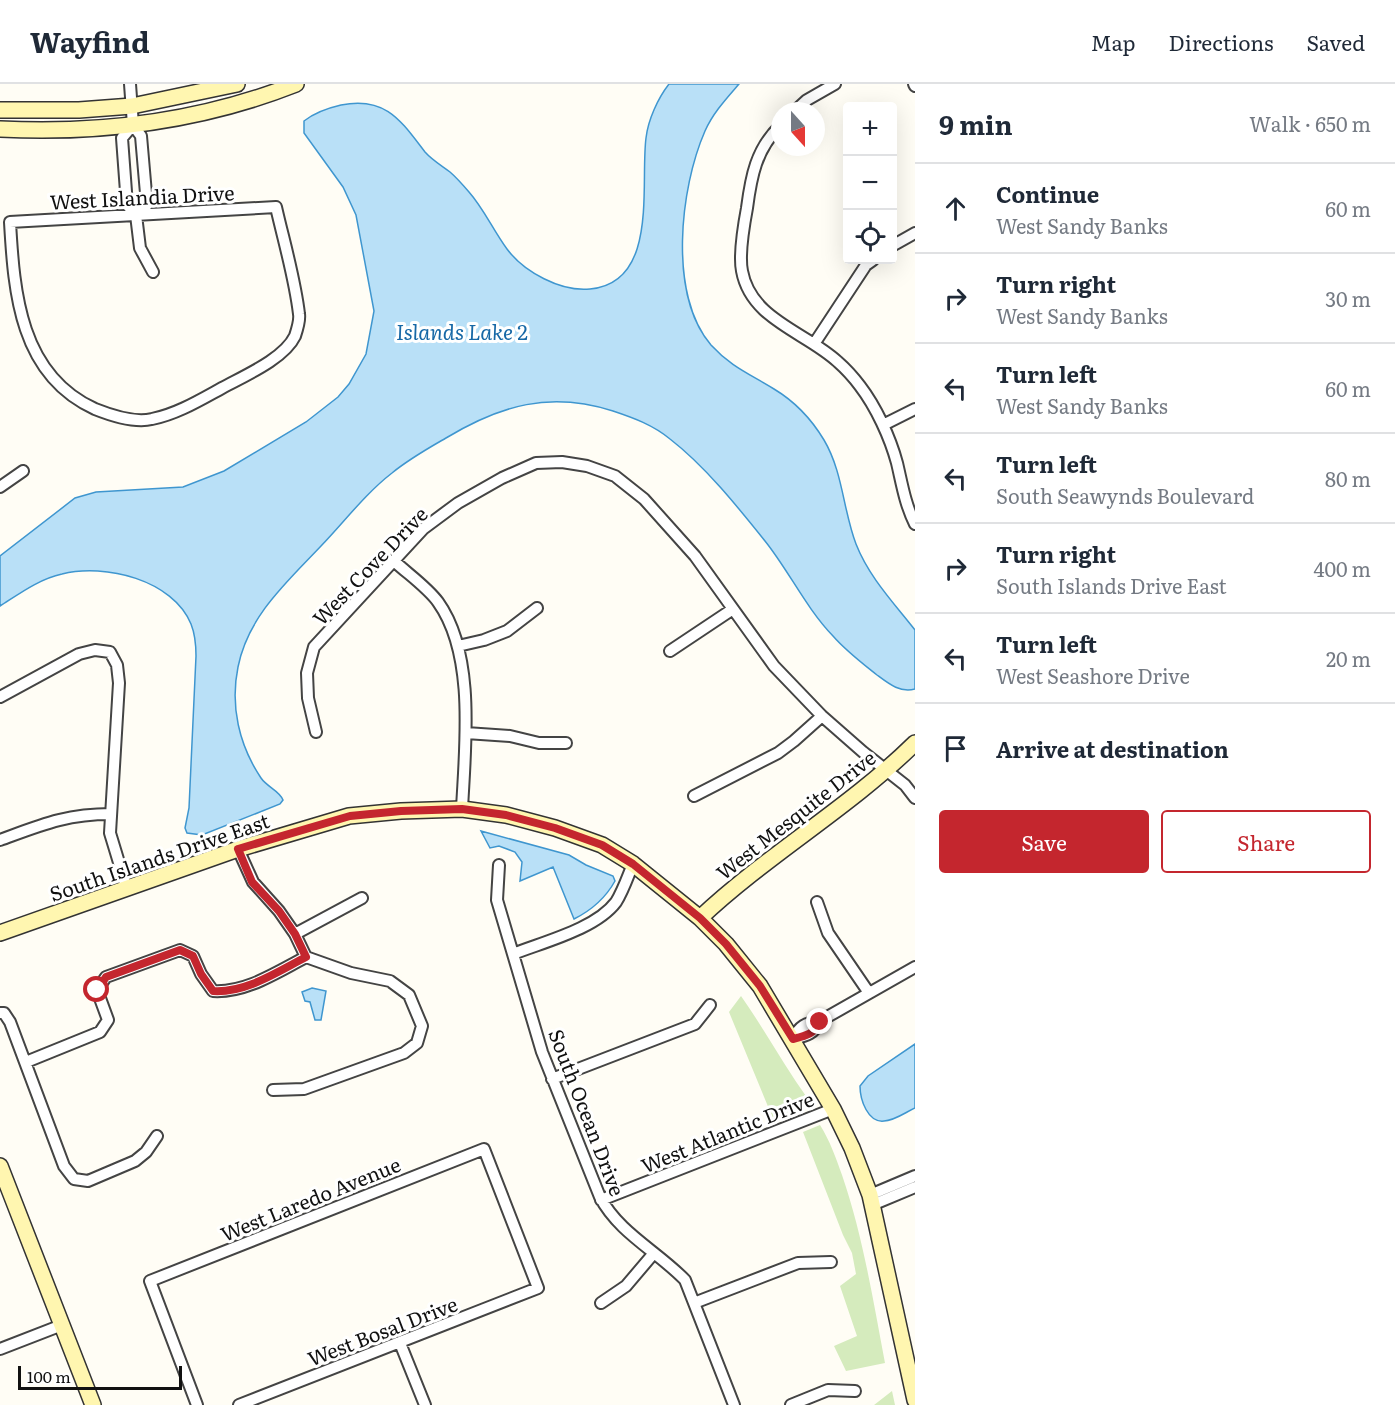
<!DOCTYPE html>
<meta charset="utf-8">
<style>
body{margin:0;font-family:Literata,serif;background:#f6f6f7;color:#1f2937}
.controls{position:absolute;right:18px;top:18px;display:grid;overflow:hidden;border-radius:6px;box-shadow:0 6px 24px #0002}
.controls button{width:54px;height:54px;display:grid;place-items:center;padding:0;border:0;border-bottom:2px solid #e0e1e3;background:#fff;color:#1f2937;font:30px sans-serif}
.compass{position:absolute;left:771px;top:18px;width:54px;height:54px;border-radius:50%;background:#fff;box-shadow:0 6px 24px #0002;rotate:159deg}
.scale{position:absolute;left:18px;bottom:15px;width:164px;box-sizing:border-box;padding-left:6px;border:3px solid #111;border-top:0;font-size:16px;line-height:21px;white-space:nowrap;color:#111;-webkit-text-stroke:4px #fff;paint-order:stroke}
.stop{position:absolute;width:18px;height:18px;margin:-14px;border:4px solid #c4262e;border-radius:50%;background:#fff}
.stop.end{background:#c4262e;border-color:#fff;box-shadow:0 2px 6px #0008}
.list{margin:0;padding:0;list-style:none}
h2{display:flex;justify-content:space-between;align-items:center;height:78px;margin:0;padding:0 24px;font-size:26px}
h2 small{font-size:20px;font-weight:400;color:#747a83}
.list li{display:grid;grid-template-columns:39px 1fr auto;gap:18px;align-items:center;box-sizing:border-box;height:90px;padding:0 24px;border-top:2px solid #e0e1e3}
.list b{display:block;font-size:22px;white-space:nowrap}
.list p{margin:0;font-size:20px;white-space:nowrap;color:#747a83}
.list em{font-size:20px;font-style:normal;color:#747a83}
.actions{display:flex;gap:12px;padding:18px 24px}
.actions a{flex:1;padding:14px 0;border:2px solid #c4262e;border-radius:6px;text-align:center;font-size:21px;color:#c4262e}
.actions .main{background:#c4262e;color:#fff}
.icon{flex:none;width:33px;height:33px;fill:none;stroke:currentColor;stroke-width:2;stroke-linecap:round;stroke-linejoin:round}
.map{position:relative;flex:none;width:915px;height:1321px;overflow:hidden}
header{display:flex;align-items:center;gap:36px;box-sizing:border-box;height:84px;padding:0 30px;background:#fff;border-bottom:2px solid #e0e1e3}
header strong{font-size:28px}
nav{display:flex;gap:33px;margin-inline-start:auto;font-size:21px}
main{display:flex}
aside{flex:1;background:#fff}
.map>svg:first-child{display:block}
</style>
<header>
<strong>Wayfind</strong>
<nav><a>Map</a><a>Directions</a><a>Saved</a></nav>
</header>
<main>
<div class="map">
<svg width="915" height="1321" viewBox="0 0 915 1321">
<rect width="100%" height="100%" fill="#fffdf5"/>
<!-- green -->
<path fill="#d5ebbd" d="M741,912C765,946 784,982 808,1015L807,1023L774,1037L729,928Z
M820,1041C830,1057 836,1074 842,1091C863,1152 873,1216 885,1279L846,1287L834,1262L857,1252L840,1202L856,1190L852,1169L843,1151L803,1048Z
M892,1307L895,1321H874Z"/>
<!-- water -->
<path fill="#b9e0f7" stroke="#3f96cf" stroke-width="1.5" d="M669,0H739C726,15 713,29 705,47C680,104 668,211 711,261C731,283 750,290 774,305C794,317 812,336 824,356C843,388 843,426 856,460C869,493 893,518 915,546V605C900,609 889,600 877,591C862,579 846,567 833,552C806,524 789,487 765,457C737,422 705,382 670,355C653,341 634,334 613,327C550,307 501,321 446,354C427,365 409,375 392,389C365,410 345,437 321,462C287,498 248,532 238,583C230,622 239,661 261,694C267,703 280,707 283,716L280,720L202,751L187,749L185,744L189,724L196,572C196,561 195,550 191,540C173,496 105,479 62,490C39,495 19,510 0,522V472L75,414L96,408L183,403L224,387L306,338L338,313L349,300L366,270L374,227L356,131L343,103L304,49V37C314,29 328,24 341,21C386,12 401,37 425,68C432,76 442,82 450,88C457,94 463,101 469,108C484,125 493,146 507,165C524,188 561,208 590,205C659,199 640,100 646,54C648,36 658,14 669,0Z
M481,747L569,771L586,781L613,792L615,797C605,815 592,826 574,835L553,783L520,797L522,778L515,768L499,762L490,764Z
M312,904L326,907L321,936H315L310,918L305,917L302,908Z
M915,960V1024C906,1028 894,1037 884,1037C868,1039 860,1016 860,1002L868,992Z"/>
<g fill="none" stroke-linecap="round" stroke-linejoin="round">
<defs>
<path id="street" d="M130,0L133,41L141,52L147,121L136,131
M914,0L915,2
M795,27L807,16L835,0
M133,41L122,54L127,121L136,131L140,164L153,188
M780,42C756,65 751,93 747,124C744,140 739,172 742,187C751,236 806,248 838,278C846,285 854,294 860,302C876,323 890,353 897,379C902,400 905,420 915,440
M276,123C284,158 295,195 299,230C300,236 297,246 295,252C284,275 244,292 222,304C200,316 177,330 152,335C135,339 110,331 95,325C20,291 14,209 10,138Z
M892,162L915,149
M814,260L866,181L873,176
M883,341L915,325
M0,403L23,387
M394,477C408,490 427,503 438,518C476,571 465,663 462,725
M458,562L484,556L507,547L537,524
M670,567L733,525
M0,613L79,570L95,566L110,568L117,581L119,599L110,749L127,805
M316,648L308,614L307,589L314,563L423,445L458,419L502,394L536,379L562,378L587,382L615,392L644,415L695,472L774,582L822,632L863,668L905,701L915,714
M466,649L510,652L539,659H566
M694,712L778,669L794,657L822,632
M0,756C41,741 66,730 111,730
M238,765L253,798L279,827L295,850L306,873L351,889L390,897L409,911L422,942L417,959L404,969L304,1005L273,1006
M499,781L497,816L542,968L600,1113C619,1149 657,1167 685,1196L734,1321
M817,818L828,849L869,909
M295,850L362,814
M513,870C543,858 596,845 616,818C623,807 628,792 633,780
M0,929H4L10,938L64,1082L74,1095L88,1097L135,1077L146,1068L157,1052
M793,955C799,942 805,939 820,937L915,883
M793,955C805,952 815,950 820,937
M26,978L100,948L108,936L97,906L106,893L180,866L193,872L201,890L213,907C246,909 277,888 306,873
M552,995L695,940L710,921
M870,1111L915,1092
M601,1116L833,1025
M872,1121L915,1103
M601,1219L626,1202L654,1169
M694,1219L798,1179L831,1178
M400,1259L425,1321
M0,1265L62,1241
M197,1321L150,1197L484,1065L538,1204L239,1321
M791,1321L828,1306L855,1307"/>
<path id="secondary" d="M0,26H79L132,22L237,0
M0,45C100,50 202,37 296,0
M700,834C768,770 849,724 915,659
M0,849L238,765L349,732L401,727L462,725L506,731L555,744L602,761L633,780L700,834L726,860L760,902L833,1025L852,1064L870,1111L915,1316
M0,1082L93,1321"/>
</defs>
<!-- street casing -->
<use href="#street" stroke="#444" stroke-width="14"/>
<!-- secondary casing -->
<use href="#secondary" stroke="#333" stroke-width="18"/>
<!-- street -->
<use href="#street" stroke="#fff" stroke-width="10"/>
<!-- secondary -->
<use href="#secondary" stroke="#fff6b0" stroke-width="15"/>
</g>
<g fill="none" stroke-linecap="round" stroke-linejoin="round">
<!-- route -->
<path stroke="#c4262e" stroke-width="8" d="M97,906L106,893L180,866L193,872L201,890L213,907C246,909 277,888 306,873L295,850L279,827L252,798L238,765L350,732L401,727L462,725L506,731L555,744L602,761L633,780L700,834L726,860L760,902L793,955C805,952 815,950 820,938"/>
</g>
<g text-anchor="middle" dominant-baseline="central" stroke-width="6" stroke-linejoin="round" paint-order="stroke">
<!-- street labels -->
<g font-size="20" fill="#111" stroke="#fff">
<text transform="translate(142 112) rotate(-3)">West Islandia Drive</text>
<text transform="translate(369 481) rotate(-46)">West Cove Drive</text>
<text transform="translate(795 730) rotate(-38)">West Mesquite Drive</text>
<text transform="translate(159 772) rotate(-19)">South Islands Drive East</text>
<text transform="translate(588 1028) rotate(69)">South Ocean Drive</text>
<text transform="translate(727 1047) rotate(-22)">West Atlantic Drive</text>
<text transform="translate(310 1114) rotate(-22)">West Laredo Avenue</text>
<text transform="translate(382 1246) rotate(-21)">West Bosal Drive</text>
</g>
<!-- water labels -->
<g font-size="21" font-style="italic" fill="#1768a6" stroke="#fff">
<text x="462" y="246">Islands Lake 2</text>
</g>
</g>
</svg>
<div class="controls">
<button>+</button>
<button>−</button>
<button><svg class="icon" aria-label="locate" viewBox="0 0 24 24"><circle cx="12" cy="12" r="6"/><path d="M12 2v4M12 18v4M2 12h4M18 12h4"/></svg></button>
</div>
<svg class="compass" viewBox="-18 -18 36 36"><path d="M0-13l5 13h-10z" fill="#e53935"/><path d="M0 13l5-13h-10z" fill="#747a83"/></svg>
<div class="scale">100 m</div>
<div class="stop" style="left:97px;top:906px"></div>
<div class="stop end" style="left:820px;top:938px"></div>
</div>
<aside>
<h2>9 min<small>Walk · 650 m</small></h2>
<ul class="list">
<li><svg class="icon" aria-label="ahead" viewBox="0 0 24 24"><path d="M12 20V5M6 11l6-6 6 6"/></svg><div><b>Continue</b><p>West Sandy Banks</p></div><em>60 m</em></li>
<li><svg class="icon" aria-label="right" viewBox="0 0 24 24"><path d="M7 20v-9h11M14 6l5 5-5 5"/></svg><div><b>Turn right</b><p>West Sandy Banks</p></div><em>30 m</em></li>
<li><svg class="icon" aria-label="left" viewBox="0 0 24 24"><path d="M17 20v-9H6M10 6l-5 5 5 5"/></svg><div><b>Turn left</b><p>West Sandy Banks</p></div><em>60 m</em></li>
<li><svg class="icon" aria-label="left" viewBox="0 0 24 24"><path d="M17 20v-9H6M10 6l-5 5 5 5"/></svg><div><b>Turn left</b><p>South Seawynds Boulevard</p></div><em>80 m</em></li>
<li><svg class="icon" aria-label="right" viewBox="0 0 24 24"><path d="M7 20v-9h11M14 6l5 5-5 5"/></svg><div><b>Turn right</b><p>South Islands Drive East</p></div><em>400 m</em></li>
<li><svg class="icon" aria-label="left" viewBox="0 0 24 24"><path d="M17 20v-9H6M10 6l-5 5 5 5"/></svg><div><b>Turn left</b><p>West Seashore Drive</p></div><em>20 m</em></li>
<li><svg class="icon" aria-label="arrive" viewBox="0 0 24 24"><path d="M6 21V4h12l-3 4 3 4H6"/></svg><div><b>Arrive at destination</b></div></li>
</ul>
<div class="actions"><a class="main">Save</a><a>Share</a></div>
</aside>
</main>
